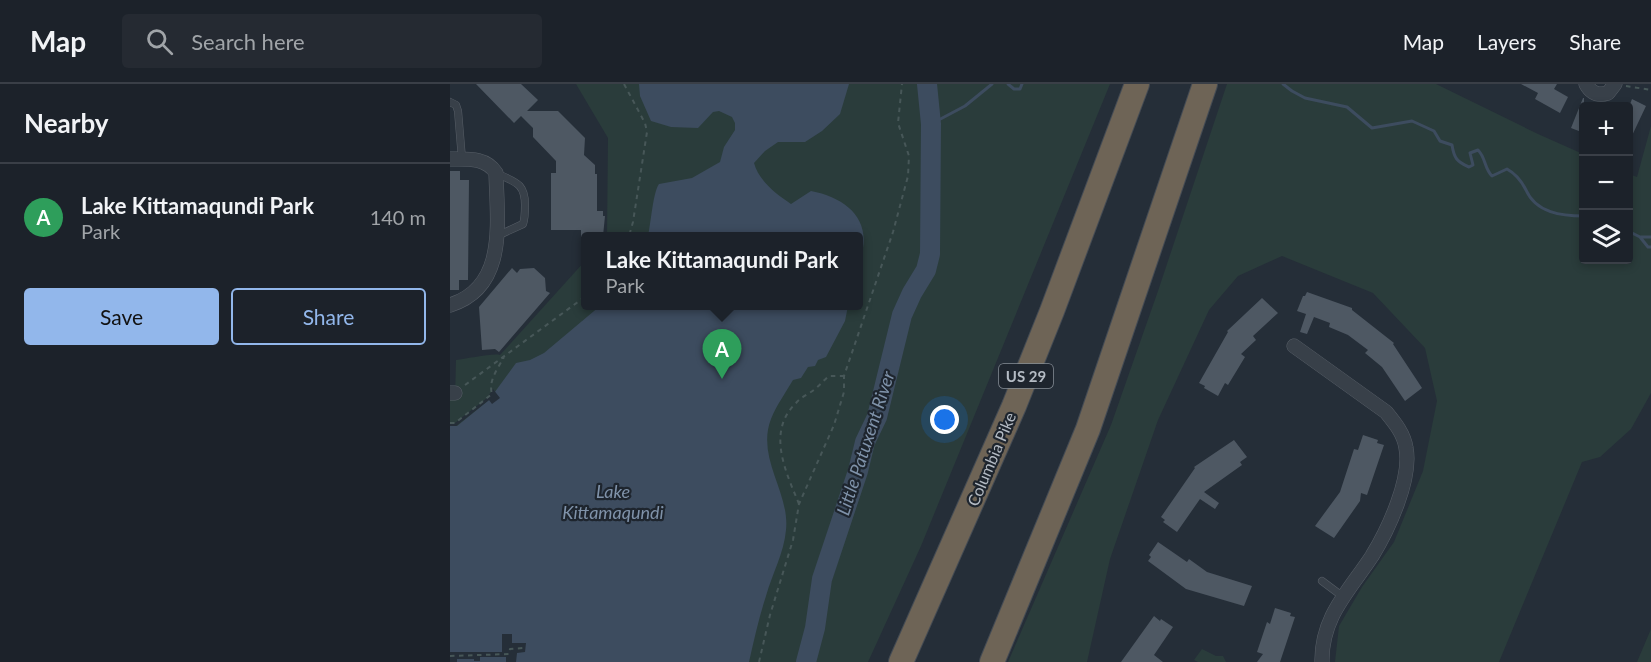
<!DOCTYPE html>
<meta charset="utf-8">
<style>
body{margin:0;font-family:Lato,sans-serif;background:#252a32;color:#f1f3f6}
.controls{position:absolute;right:18px;top:18px;display:grid;overflow:hidden;border-radius:6px;box-shadow:0 3px 9px #0003}
.controls button{width:54px;height:54px;display:grid;place-items:center;padding:0;border:0;border-bottom:2px solid #3a3f47;background:#1c222a;color:#f1f3f6;font:30px sans-serif}
.you{position:absolute;left:495px;top:336px;width:21px;height:21px;margin:-15px;border:4px solid #fff;border-radius:50%;background:#1a73e8;box-shadow:0 0 0 9px #1a73e833}
.badge{display:grid;place-items:center;width:39px;height:39px;border-radius:50%;background:#92b7eb;color:#fff;font-size:20px;font-weight:700}
.pin{position:absolute;translate:-50% -50px;filter:drop-shadow(0 2px 3px #0008)}
.pin::after{content:'';position:absolute;top:32px;width:21px;height:18px;background:inherit;clip-path:polygon(0 0,100% 0,50% 100%)}
.popup{position:absolute;left:131px;top:148px;width:282px;height:78px;box-sizing:border-box;display:grid;place-content:center;border-radius:6px;background:#1c222a;filter:drop-shadow(0 2px 4px #0005);font-size:20px;white-space:nowrap;color:#a0a4a8}
.popup b{font-size:22px;color:#f1f3f6}
.popup::after{content:'';position:absolute;left:50%;top:100%;margin-left:-12px;border:12px solid transparent;border-top-color:#1c222a}
.list{margin:0;padding:0;list-style:none}
h2{display:flex;justify-content:space-between;align-items:center;height:78px;margin:0;padding:0 24px;font-size:26px}
h2 small{font-size:20px;font-weight:400;color:#a0a4a8}
.list li{display:grid;grid-template-columns:39px 1fr auto;gap:18px;align-items:center;box-sizing:border-box;height:108px;padding:0 24px;border-top:2px solid #3a3f47}
.list b{display:block;font-size:22px;white-space:nowrap}
.list p{margin:0;font-size:20px;white-space:nowrap;color:#a0a4a8}
.list em{font-size:20px;font-style:normal;color:#a0a4a8}
.actions{display:flex;gap:12px;padding:18px 24px}
.actions a{flex:1;padding:14px 0;border:2px solid #92b7eb;border-radius:6px;text-align:center;font-size:21px;color:#92b7eb}
.actions .main{background:#92b7eb;color:#111}
.icon{flex:none;width:33px;height:33px;fill:none;stroke:currentColor;stroke-width:2;stroke-linecap:round;stroke-linejoin:round}
.map{position:relative;flex:none;width:1201px;height:578px;overflow:hidden}
header{display:flex;align-items:center;gap:36px;box-sizing:border-box;height:84px;padding:0 30px;background:#1c222a;border-bottom:2px solid #3a3f47}
header strong{font-size:28px}
nav{display:flex;gap:33px;margin-inline-start:auto;font-size:21px}
.search{width:420px;height:54px;background:#252a32;display:flex;align-items:center;gap:15px;box-sizing:border-box;padding:0 21px;border-radius:6px;color:#a0a4a8;font-size:22px}
main{display:flex}
aside{flex:1;background:#1c222a}
.map>svg:first-child{display:block}
</style>
<header>
<strong>Map</strong>
<div class="search"><svg class="icon" aria-label="search" viewBox="0 0 24 24"><circle cx="10" cy="10" r="6"/><path d="M15 15l6 6"/></svg>Search here</div>
<nav><a>Map</a><a>Layers</a><a>Share</a></nav>
</header>
<main>
<aside>
<h2>Nearby<small></small></h2>
<ul class="list">
<li><span class="badge" style="background:#2e9e5b">A</span><div><b>Lake Kittamaqundi Park</b><p>Park</p></div><em>140 m</em></li>
</ul>
<div class="actions"><a class="main">Save</a><a>Share</a></div>
</aside>
<div class="map">
<svg width="1201" height="578" viewBox="0 0 1201 578">
<rect width="100%" height="100%" fill="#252e38"/>
<!-- green -->
<path fill="#2a3c3b" d="M126,0H660L471,462L418,578H0V315H5L6,276C16,275 43,269 50,271L135,177L136,222H409V152H157L158,54Z
M777,0H986L1088,50L1133,70L1134,176H1178L1179,90L1187,93L1201,42V309L1181,345L1150,373L1132,378L1049,578H885L889,542L912,503L944,458L973,387L987,317L975,264L923,209L832,172L788,192L759,226L708,336L660,475L637,578H558L661,341L708,207Z
M1201,545V578H1187Z
M752,565L766,572H773L776,578H748L744,576Z"/>
<!-- water -->
<path fill="#3d4c5f" d="M189,0H399L390,30L372,47L355,58H328L315,67L304,79C309,97 326,110 341,120L361,107C398,114 425,138 409,178V152H198C201,139 203,108 209,100L242,94L270,78L274,63L285,46V39L282,33L269,27L263,28L248,44L221,43L201,37L190,12Z
M150,222H398L395,237L376,273L368,276L365,282L358,283L351,294L343,296C336,308 326,322 321,335C306,374 340,408 336,446C334,469 322,490 316,512C309,533 304,556 299,578H0V342H7L39,316L66,279L80,276L94,269Z"/>
<!-- pier -->
<path fill="#252e38" d="M43,305L50,314L42,320L39,316L6,342H0V339H5L37,314Z
M52,550H62V559H76L75,568L67,569L66,578H56V573H30V577H24V575H7V578H0V568H52Z"/>
<g fill="none" stroke-linecap="round" stroke-linejoin="round">
<!-- stream -->
<path stroke="#3d4c5f" stroke-width="3" d="M558,0L564,5H570L572,0
M833,0L842,7L855,14L897,23L922,44L962,37L984,47L990,57L1002,61C1004,74 1007,78 1019,83L1023,81L1020,69L1028,66C1036,74 1034,84 1042,92L1057,85C1066,90 1072,98 1076,106C1086,129 1112,132 1134,132
M481,40L515,22L542,0
M1178,147L1190,153H1201
M1190,153L1198,163H1201"/>
<!-- river -->
<path stroke="#3d4c5f" stroke-width="20" d="M356,578L365,544L372,495L408,387L415,358L427,333L452,231L462,209L476,186L480,170L481,40L477,0"/>
</g>
<!-- building -->
<path fill="#4e5863" d="M26,0H71L88,16L77,27H108L135,54L134,71L145,81V90H147V127H153V132H155L153,152L131,153V146H101V89H106V77L83,53V44L71,32L64,39Z
M1071,0H1107L1104,5L1118,13L1110,29L1085,15L1088,9Z
M1133,14H1134V49L1121,44Z
M1182,15L1196,22L1179,58V23Z
M0,87H10V96H19L18,196H9V206H0Z
M62,184L67,189L70,185L84,184L95,194L96,207L100,209L49,268L45,265L32,266L29,223Z
M857,208L902,224V226L944,259L943,260L972,304L955,317L932,283L915,269L918,266L898,251L879,243L880,239L864,233L857,250L850,248L856,230L847,227L853,212H855Z
M812,214L828,229L803,252L806,256L791,270L795,273L778,301L775,299L768,312L754,304L755,302L749,299L778,248L777,247Z
M913,351L928,356L927,359L934,361L917,411L911,409L910,417L884,454L865,442L890,408L904,365L908,366Z
M784,356L797,373L790,378L792,381L754,408L769,419L765,425L750,415L727,448L713,438L715,436L711,433L745,384L744,383Z
M708,458L737,478L739,475L757,488L802,502L794,522L736,505L698,477L701,473L699,471Z
M825,524L841,529L840,532L845,533L830,578H807L813,570L807,568L817,538L820,540Z
M704,532L710,537L711,535L723,543L704,571L713,578H671Z"/>
<g fill="none" stroke-linecap="round" stroke-linejoin="round">
<defs>
<path id="lane" d="M0,18L6,21L8,27L12,75
M46,89C64,98 75,98 75,121C75,128 75,134 73,140L47,152
M872,497L892,512"/>
<path id="street" d="M1136,0C1141,9 1148,12 1158,9L1165,0
M0,75C17,75 36,73 46,89C47,137 58,203 0,221
M844,262L936,328C945,339 954,350 956,364C962,395 938,446 922,472C899,507 871,533 872,578
M0,309H5"/>
<path id="highway" d="M451,578L564,322L602,227L687,0
M542,578L638,345L755,0"/>
</defs>
<!-- lane casing -->
<use href="#lane" stroke="#575e67" stroke-width="8"/>
<!-- street casing -->
<use href="#street" stroke="#575e67" stroke-width="15"/>
<!-- highway casing -->
<use href="#highway" stroke="#444b54" stroke-width="26"/>
<!-- path -->
<path stroke="#475758" stroke-width="2" stroke-dasharray="4.5 4.5" stroke-linecap="butt" d="M174,0L195,39L197,48L183,138L179,152
M1176,2L1201,6
M15,301L136,212
M0,339H5L42,310C38,297 48,284 54,273
M349,420C336,388 316,348 346,319C351,313 359,310 365,305C370,301 374,296 379,292H394
M0,572L59,570L60,565L73,564
M309,578L320,531L343,456L349,420L384,341L394,308V292L443,148L458,92L459,72L448,39L452,0"/>
<!-- lane -->
<use href="#lane" stroke="#384049" stroke-width="7"/>
<!-- street -->
<use href="#street" stroke="#384049" stroke-width="14"/>
<!-- highway -->
<use href="#highway" stroke="#6e6456" stroke-width="24"/>
</g>
<g text-anchor="middle" dominant-baseline="central" stroke-width="4.5" stroke-linejoin="round" paint-order="stroke">
<!-- shield labels -->
<rect fill="#1e252e" stroke="#878e97" stroke-width="1.5" x="549" y="280" width="54" height="24" rx="4.5"/>
<g font-size="15" font-weight="bold" fill="#b4bbc4">
<text x="576" y="292">US 29</text>
</g>
<!-- street labels -->
<g font-size="16" fill="#b4bbc4" stroke="#1e252e">
<text transform="translate(541 375) rotate(-67)">Columbia Pike</text>
</g>
<!-- water labels -->
<g font-size="18" font-style="italic" fill="#7f92a9" stroke="#1e252e">
<text transform="translate(415 359) rotate(-72)">Little Patuxent River</text>
<text x="163" y="407">Lake<tspan x="163" dy="21">Kittamaqundi</tspan></text>
</g>
</g>
</svg>
<div class="controls">
<button>+</button>
<button>−</button>
<button><svg class="icon" aria-label="layers" viewBox="0 0 24 24"><path d="M12 4l9 5-9 5-9-5zM3 14l9 5 9-5"/></svg></button>
</div>
<div class="you"></div>
<div class="pin badge" style="left:272px;top:295px;background:#2e9e5b">A</div>
<div class="popup"><b>Lake Kittamaqundi Park</b>Park</div>
</div>
</main>
